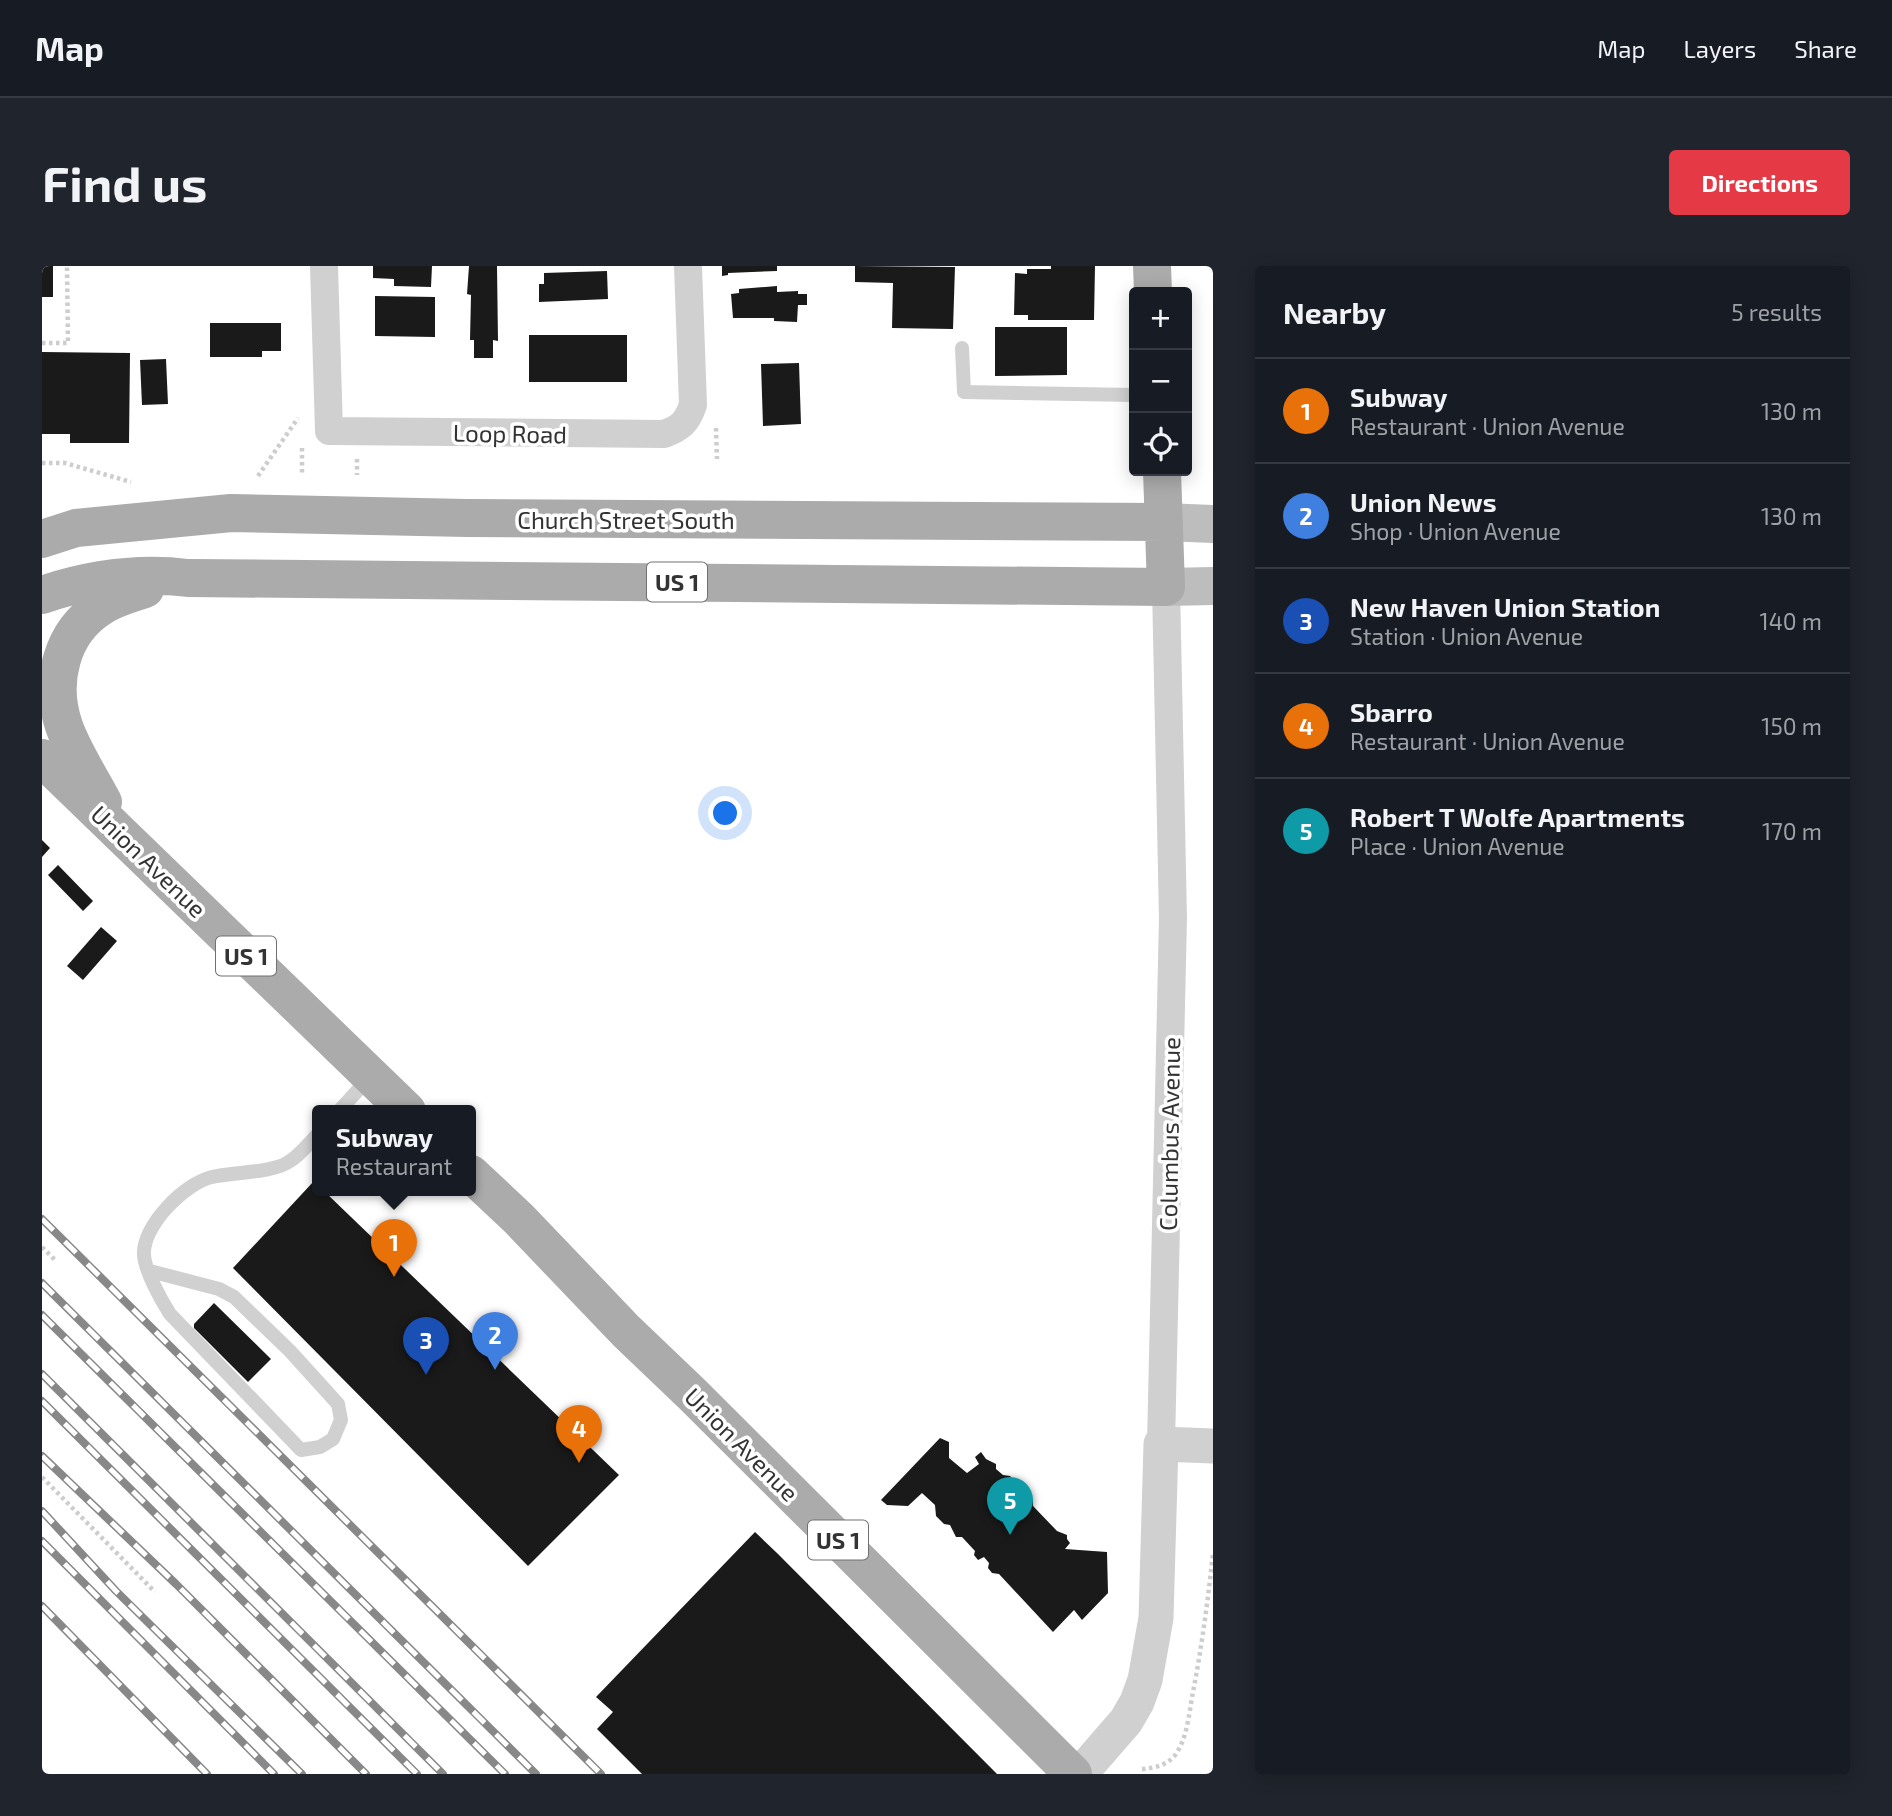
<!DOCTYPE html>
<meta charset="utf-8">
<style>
body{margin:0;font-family:"Exo 2",sans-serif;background:#20242c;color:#f1f3f6}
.controls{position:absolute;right:21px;top:21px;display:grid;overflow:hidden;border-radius:7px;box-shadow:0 4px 18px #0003}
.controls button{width:63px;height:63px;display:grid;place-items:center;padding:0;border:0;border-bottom:2px solid #363941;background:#171b24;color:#f1f3f6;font:35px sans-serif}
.you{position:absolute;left:684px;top:548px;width:24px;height:24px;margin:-18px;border:5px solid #fff;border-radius:50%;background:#1a73e8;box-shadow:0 0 0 10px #1a73e833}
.badge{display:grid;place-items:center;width:46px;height:46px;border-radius:50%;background:#e63946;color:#fff;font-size:23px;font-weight:700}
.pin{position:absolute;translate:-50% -58px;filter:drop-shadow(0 2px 4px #0008)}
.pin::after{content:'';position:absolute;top:37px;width:24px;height:21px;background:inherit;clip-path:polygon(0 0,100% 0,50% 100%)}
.popup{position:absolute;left:270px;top:839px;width:164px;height:91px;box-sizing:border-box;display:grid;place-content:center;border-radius:7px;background:#171b24;filter:drop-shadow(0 2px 5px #0005);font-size:23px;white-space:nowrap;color:#9ea1a6}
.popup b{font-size:26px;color:#f1f3f6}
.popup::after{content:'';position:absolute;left:50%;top:100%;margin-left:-14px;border:14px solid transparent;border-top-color:#171b24}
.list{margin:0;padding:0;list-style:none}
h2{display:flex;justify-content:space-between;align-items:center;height:91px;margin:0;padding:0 28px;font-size:30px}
h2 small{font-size:23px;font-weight:400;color:#9ea1a6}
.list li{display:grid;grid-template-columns:46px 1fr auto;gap:21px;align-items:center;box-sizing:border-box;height:105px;padding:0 28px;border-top:2px solid #363941}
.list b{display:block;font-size:26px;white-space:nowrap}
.list p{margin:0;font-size:23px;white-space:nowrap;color:#9ea1a6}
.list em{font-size:23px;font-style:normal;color:#9ea1a6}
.icon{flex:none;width:38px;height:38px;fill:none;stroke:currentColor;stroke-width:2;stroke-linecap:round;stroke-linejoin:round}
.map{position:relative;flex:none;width:1171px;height:1508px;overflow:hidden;border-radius:7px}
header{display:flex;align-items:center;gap:42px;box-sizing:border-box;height:98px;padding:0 35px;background:#171b24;border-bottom:2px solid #363941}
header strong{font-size:33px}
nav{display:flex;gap:38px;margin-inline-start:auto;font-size:24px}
.intro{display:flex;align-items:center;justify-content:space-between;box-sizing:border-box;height:168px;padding:0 42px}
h1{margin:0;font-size:49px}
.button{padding:18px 32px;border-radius:7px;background:#e63946;color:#fff;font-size:24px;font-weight:700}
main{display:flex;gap:42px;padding:0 42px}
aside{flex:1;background:#171b24;border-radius:7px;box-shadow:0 4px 18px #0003}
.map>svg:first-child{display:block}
</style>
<header>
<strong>Map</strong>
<nav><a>Map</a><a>Layers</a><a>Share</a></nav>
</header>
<div class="intro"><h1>Find us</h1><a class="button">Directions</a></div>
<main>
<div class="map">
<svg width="1171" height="1508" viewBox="0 0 1171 1508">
<rect width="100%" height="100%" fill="#fff"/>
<!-- building -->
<path fill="#1a1a1a" d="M0,0H11V31H0Z
M331,0H390L389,21L352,20V13L331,12Z
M427,0H455L456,75L451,74V92H432V74H428L429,29L425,28Z
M680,0H735V5L686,7V9L680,10Z
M813,0L913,1L911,63L850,62L851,17L813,16Z
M1009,0H1053L1052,54H986V49H972L973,7L985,8V3H1009Z
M565,5L566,33L497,36V18H502V7Z
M735,20V26L756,25V28H765V39H756L755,56L732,55V52H691L689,28L697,27V23Z
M333,30L393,31V71L333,70Z
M168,57H239V85H220V91H168Z
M953,61H1025V109L953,110Z
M487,69H585V116H487Z
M0,86L88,87L87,177H28V168H0Z
M124,93L126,138L100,139L98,94Z
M757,97L759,158L721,160L719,98Z
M0,574L8,582L0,591Z
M16,599L51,635L41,645L6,609Z
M59,661L75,675L41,714L25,700Z
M272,915L275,918V925H282L577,1209L486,1300L191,1002Z
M172,1037L229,1093L206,1116L152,1062V1058Z
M898,1172L907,1176V1192L925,1207L937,1198L933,1191L939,1186L944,1193L954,1198V1203L961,1209L968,1210L975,1218V1224L980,1229L991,1234V1240L1015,1265L1025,1269V1273L1028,1277L1023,1283L1065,1286L1066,1327L1040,1354L1032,1344L1011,1366L957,1308L950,1307L946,1302L947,1297L942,1291L936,1294L932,1289L933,1285L920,1271H914L908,1259L902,1258L894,1250L893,1239L880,1227L866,1240L845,1239L839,1234Z
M713,1266L736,1288L955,1508H600L555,1463L571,1446L554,1431Z"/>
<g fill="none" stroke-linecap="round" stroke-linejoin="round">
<!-- path -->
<path stroke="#cdcdcd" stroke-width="4.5" stroke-dasharray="3.5 3.5" stroke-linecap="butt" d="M0,77H26L25,0
M674,162L675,193
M260,182V209
M315,193V209
M0,197H23L89,216
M216,210L256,152
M0,981L14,995
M0,1211L113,1326
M1100,1503C1113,1502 1126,1499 1134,1488C1146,1470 1147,1446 1151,1426C1160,1380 1166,1333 1171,1287"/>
<!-- service -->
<path stroke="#d0d0d0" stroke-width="14" d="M920,82L922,126L1092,129
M297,845L327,812
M108,1005L177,1023L192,1031L248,1085L296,1138L299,1154L291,1173L278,1181L259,1184L128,1048C119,1034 103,1005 102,989C100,960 143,917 170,911C191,906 232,907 248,895C258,889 267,877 275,869"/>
<!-- minor -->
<path stroke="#d0d0d0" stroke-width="28" d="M282,0L287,165L622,168C639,162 645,156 651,139L646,0
M1119,1178L1131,652L1124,321"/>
<!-- tertiary -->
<path stroke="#d0d0d0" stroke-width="35" d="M1038,1508L1084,1455L1095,1436L1103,1414L1114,1352L1119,1178L1171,1180"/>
<!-- secondary -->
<path stroke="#bdbdbd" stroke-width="38" d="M1122,256L1171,258
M1124,321L1171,320"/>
<!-- primary -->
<path stroke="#ababab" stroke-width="38" d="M1110,0L1111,26
M0,273L34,262L189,247L425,252L1122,256
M0,329C47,313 97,306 146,312L1124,321L1120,205
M0,492L365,845
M61,536C48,511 31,486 22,460C7,416 19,366 59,341C72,332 88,328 103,323
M429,908L477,953L584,1065L651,1129L1031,1508"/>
<defs>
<path id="rail" d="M0,953L559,1508
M0,1017L494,1508
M0,1049L463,1508
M0,1108L401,1508
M0,1135L375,1508
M0,1190L134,1318L324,1508
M0,1245L74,1325L260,1508
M0,1275L232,1508
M0,1340L165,1508"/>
</defs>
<!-- rail casing -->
<use href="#rail" stroke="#888" stroke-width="8"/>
<!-- rail -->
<use href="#rail" stroke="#fff" stroke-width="5" stroke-dasharray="16" stroke-linecap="butt"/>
</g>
<g text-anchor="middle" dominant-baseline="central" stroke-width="7" stroke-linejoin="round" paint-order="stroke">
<!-- shield labels -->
<g fill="#fff" stroke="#707070" stroke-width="2">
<rect x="605" y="296.5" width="60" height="39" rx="5"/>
<rect x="174" y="670.5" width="60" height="39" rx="5"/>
<rect x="766" y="1254.5" width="60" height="39" rx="5"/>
</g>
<g font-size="23" font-weight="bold" fill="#333">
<text x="635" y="316">US 1</text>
<text x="204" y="690">US 1</text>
<text x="796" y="1274">US 1</text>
</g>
<!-- street labels -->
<g font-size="24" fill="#333" stroke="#fff">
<text transform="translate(468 167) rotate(1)">Loop Road</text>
<text x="584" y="253">Church Street South</text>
<text transform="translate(107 595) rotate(44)">Union Avenue</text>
<text transform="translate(1127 868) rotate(-89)">Columbus Avenue</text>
<text transform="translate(700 1178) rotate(45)">Union Avenue</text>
</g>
</g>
</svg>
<div class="controls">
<button>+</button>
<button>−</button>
<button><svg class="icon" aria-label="locate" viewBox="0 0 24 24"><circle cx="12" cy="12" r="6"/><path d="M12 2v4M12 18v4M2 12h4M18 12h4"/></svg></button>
</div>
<div class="you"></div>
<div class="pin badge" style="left:352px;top:1011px;background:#e8710a">1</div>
<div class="popup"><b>Subway</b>Restaurant</div>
<div class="pin badge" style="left:453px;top:1104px;background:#3f7fe0">2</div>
<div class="pin badge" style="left:384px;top:1109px;background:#1a4fb4">3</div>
<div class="pin badge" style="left:537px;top:1197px;background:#e8710a">4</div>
<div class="pin badge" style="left:968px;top:1269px;background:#0f9aa8">5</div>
</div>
<aside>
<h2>Nearby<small>5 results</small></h2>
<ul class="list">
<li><span class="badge" style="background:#e8710a">1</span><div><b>Subway</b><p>Restaurant · Union Avenue</p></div><em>130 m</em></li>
<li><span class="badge" style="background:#3f7fe0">2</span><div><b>Union News</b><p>Shop · Union Avenue</p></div><em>130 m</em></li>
<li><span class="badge" style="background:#1a4fb4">3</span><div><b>New Haven Union Station</b><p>Station · Union Avenue</p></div><em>140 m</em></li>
<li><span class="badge" style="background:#e8710a">4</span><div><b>Sbarro</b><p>Restaurant · Union Avenue</p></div><em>150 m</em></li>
<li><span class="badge" style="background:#0f9aa8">5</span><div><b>Robert T Wolfe Apartments</b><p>Place · Union Avenue</p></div><em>170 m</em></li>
</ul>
</aside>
</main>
